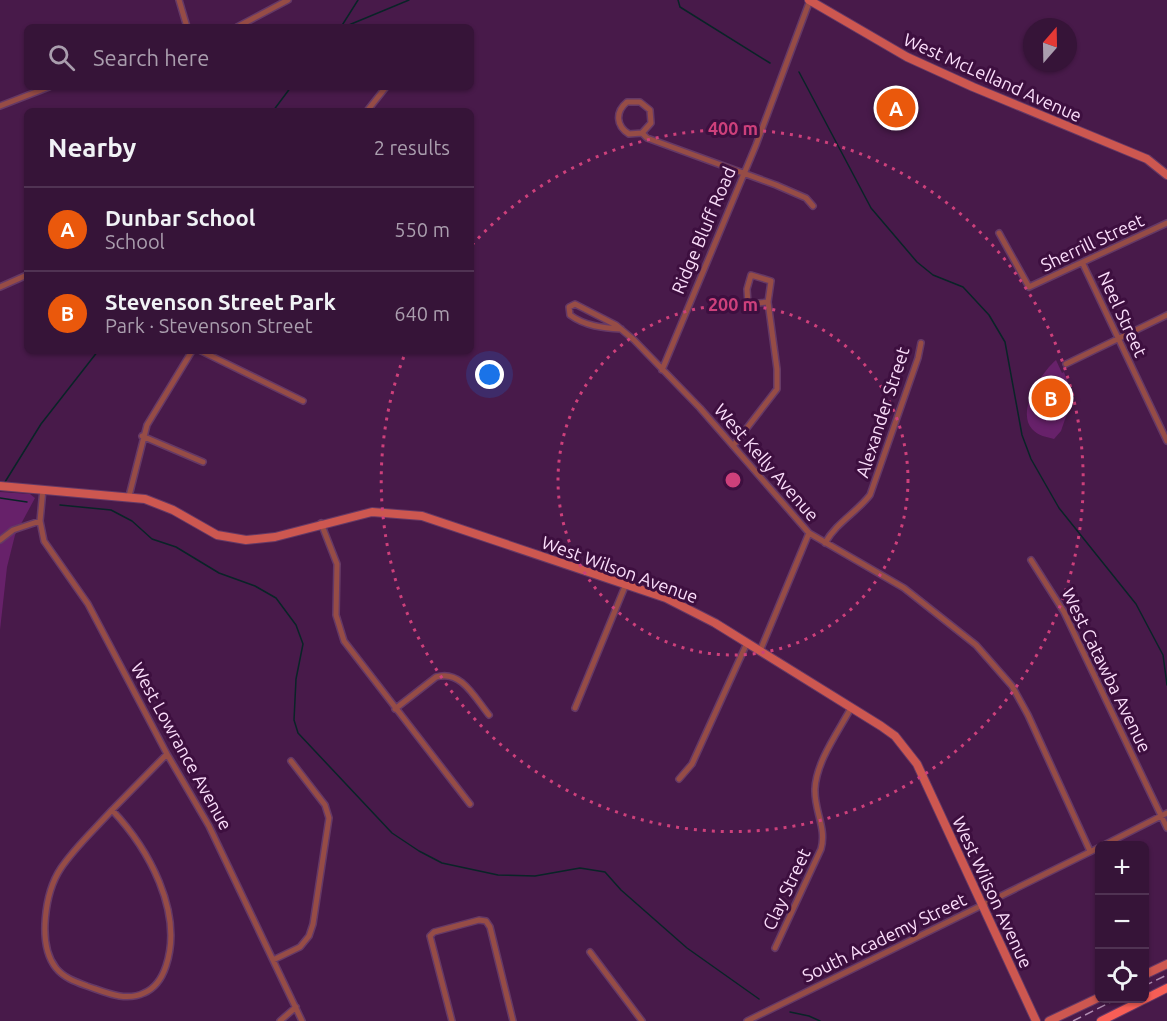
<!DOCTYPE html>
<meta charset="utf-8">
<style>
body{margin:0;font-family:Ubuntu,sans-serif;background:#412143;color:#f1f3f6}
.controls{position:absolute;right:18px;bottom:18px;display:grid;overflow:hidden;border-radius:9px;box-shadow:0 2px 4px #0004}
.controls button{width:54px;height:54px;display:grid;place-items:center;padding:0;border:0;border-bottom:2px solid #503353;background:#361438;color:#f1f3f6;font:30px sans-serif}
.compass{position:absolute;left:1023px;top:18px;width:54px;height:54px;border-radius:50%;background:#361438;box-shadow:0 2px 4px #0004;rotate:20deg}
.you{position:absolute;left:490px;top:375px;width:21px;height:21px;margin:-15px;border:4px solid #fff;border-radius:50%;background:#1a73e8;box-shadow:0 0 0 9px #1a73e833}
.badge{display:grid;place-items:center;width:39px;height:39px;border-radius:50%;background:#ea580c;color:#fff;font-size:20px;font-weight:700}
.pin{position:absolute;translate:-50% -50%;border:3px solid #fff;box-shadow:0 2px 6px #0006}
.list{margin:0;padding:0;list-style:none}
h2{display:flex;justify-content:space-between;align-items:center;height:78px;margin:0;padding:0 24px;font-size:26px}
h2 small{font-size:20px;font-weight:400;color:#aa9eae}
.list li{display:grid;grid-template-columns:39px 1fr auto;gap:18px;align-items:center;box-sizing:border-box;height:84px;padding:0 24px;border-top:2px solid #503353}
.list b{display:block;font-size:22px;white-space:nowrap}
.list p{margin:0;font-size:20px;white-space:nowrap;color:#aa9eae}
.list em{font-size:20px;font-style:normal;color:#aa9eae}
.icon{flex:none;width:33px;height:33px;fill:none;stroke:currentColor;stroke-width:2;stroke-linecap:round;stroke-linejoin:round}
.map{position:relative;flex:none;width:1167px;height:1021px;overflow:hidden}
.search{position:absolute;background:#361438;box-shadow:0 2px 4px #0004;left:24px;top:24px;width:450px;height:66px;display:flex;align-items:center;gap:15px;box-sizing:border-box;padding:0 21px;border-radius:9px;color:#aa9eae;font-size:22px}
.panel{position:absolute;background:#361438;box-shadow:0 2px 4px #0004;left:24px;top:108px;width:450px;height:246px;border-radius:9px}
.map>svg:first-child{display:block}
</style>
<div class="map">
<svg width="1167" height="1021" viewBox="0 0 1167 1021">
<rect width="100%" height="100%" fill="#481a4a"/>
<!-- green -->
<path fill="#67216a" d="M1056,360L1062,373L1064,372L1073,396L1061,431L1054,439C1047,437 1038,436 1032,429C1016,411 1041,373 1056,360Z
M0,492L30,494L35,498L15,535L7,567L0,630Z"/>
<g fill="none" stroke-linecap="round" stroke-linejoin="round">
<!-- stream -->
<path stroke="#092427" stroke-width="1.5" d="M678,0L680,7L770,63
M341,27L358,0
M344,27L409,0
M799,72L871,208L917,262L933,275L963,287L989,315L1005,342L1022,435L1031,459L1059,508L1136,604L1163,655L1167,685
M273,111L291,87
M5,482L41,424L98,351
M0,498L27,502
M60,505L111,510L132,521L152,539L176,547L219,573L255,586L276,598L296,625L303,644L296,679L294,720L298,733L392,833L419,851L442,863L498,875L535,876L580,868L605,872L621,890L687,948L759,999
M790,1012L809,1016L820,1021"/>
<defs>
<path id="street" d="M179,0L187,27
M237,27L288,0
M0,106L49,87
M367,111L386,87
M642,133L651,123L650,110L640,102H627C615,112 616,126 629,134L642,133L647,138L776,185L806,198L813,206
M999,233L1029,287L1167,223
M1083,264L1167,441
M751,275L771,281L768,302L748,304L747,289Z
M0,287L27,275
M621,329C603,328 585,326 570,315L569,307L575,304L616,325L634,340L700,408L809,533L904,588L976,645L1012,686L1028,715L1090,851
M201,351L303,401
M1066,364L1167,315
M662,370L756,145L810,0
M142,436L203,462
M733,446L777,389V369L768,302
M43,489L40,521L44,541L88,604L167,754L209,826L302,1021
M129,496L147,425L192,351
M321,523L337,564L336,615L344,641L470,804
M0,540L13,530L40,521
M825,543C837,522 856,513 870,495L918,358L921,343
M1031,560L1064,612L1167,828
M760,651L809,533
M575,708L626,584
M395,709L436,677C461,669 475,698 489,715
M679,779L692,764L747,643
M112,810C148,848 184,912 166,966C162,978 156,988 144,993C125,1002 105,992 87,986C76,982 64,978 56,968C37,944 45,892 61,868C75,847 95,829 112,810Z
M112,810L167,754
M1102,846L1167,813
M775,948L821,849C827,828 814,811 815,789C816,762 838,732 851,708
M590,952L642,1021
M273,960L300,947L309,936L313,924L329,818L325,805L291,761
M280,1021L296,1007
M452,1021L430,936L434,932L479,920L486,921L490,927L513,1021
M747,1021L1100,847"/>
<path id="secondary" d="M809,0L907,57L973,87L1147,159L1167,175
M0,486L145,499L173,510L217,535L246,540L275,537L372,512L422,516L666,598L715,623L881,726L895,736L917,764L1036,1021
M1144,975L1167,964
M1049,1021L1100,997"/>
<path id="primary" d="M1101,1021L1167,988"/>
</defs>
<!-- street casing -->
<use href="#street" stroke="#653966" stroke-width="8"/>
<!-- secondary casing -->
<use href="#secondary" stroke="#653966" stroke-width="10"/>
<!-- primary casing -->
<use href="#primary" stroke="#653966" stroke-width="10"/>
<!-- street -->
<use href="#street" stroke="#964c46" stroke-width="5"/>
<!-- secondary -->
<use href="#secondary" stroke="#cd5750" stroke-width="8"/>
<!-- primary -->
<use href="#primary" stroke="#f75e56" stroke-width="8"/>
<!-- rail -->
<path stroke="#b08cb1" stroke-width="1.5" stroke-dasharray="9 4.5" stroke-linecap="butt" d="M1144,986L1167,975
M1073,1021L1119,998"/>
</g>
<!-- distance rings -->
<g fill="none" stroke="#cd407b" stroke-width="3" stroke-dasharray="3 6">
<circle cx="733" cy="480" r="175"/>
<path d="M472 245A351 351 0 1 1 406 351"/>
</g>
<g text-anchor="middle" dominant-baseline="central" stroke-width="6" stroke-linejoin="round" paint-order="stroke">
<!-- street labels -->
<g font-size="18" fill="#fbdefb" stroke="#3d0f3f">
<text transform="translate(993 77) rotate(24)">West McLelland Avenue</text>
<text transform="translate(703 230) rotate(-67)">Ridge Bluff Road</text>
<text transform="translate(1092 242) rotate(-25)">Sherrill Street</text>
<text transform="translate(1123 314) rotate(65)">Neel Street</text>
<text transform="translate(882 412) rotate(-72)">Alexander Street</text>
<text transform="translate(767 462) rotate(49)">West Kelly Avenue</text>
<text transform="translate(620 569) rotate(20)">West Wilson Avenue</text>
<text transform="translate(1107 670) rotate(64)">West Catawba Avenue</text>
<text transform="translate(182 746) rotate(61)">West Lowrance Avenue</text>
<text transform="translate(786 889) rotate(-65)">Clay Street</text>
<text transform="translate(993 892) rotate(65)">West Wilson Avenue</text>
<text transform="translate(884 937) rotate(-26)">South Academy Street</text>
</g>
</g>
<circle cx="733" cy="480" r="9" fill="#cd407b" stroke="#3d0f3f" stroke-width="3"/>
<g font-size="18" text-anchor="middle" font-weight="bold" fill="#cd407b" stroke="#3d0f3f" stroke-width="6" stroke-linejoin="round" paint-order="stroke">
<text x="733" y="135">400 m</text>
<text x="733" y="311">200 m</text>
</g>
</svg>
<div class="controls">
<button>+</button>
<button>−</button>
<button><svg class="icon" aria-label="locate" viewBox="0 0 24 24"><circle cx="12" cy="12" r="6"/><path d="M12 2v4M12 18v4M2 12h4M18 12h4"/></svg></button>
</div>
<svg class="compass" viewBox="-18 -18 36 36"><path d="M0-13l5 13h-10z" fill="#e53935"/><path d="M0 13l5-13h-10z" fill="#aa9eae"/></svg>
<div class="you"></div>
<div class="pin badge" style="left:896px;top:108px">A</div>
<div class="pin badge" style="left:1051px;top:398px">B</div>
<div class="search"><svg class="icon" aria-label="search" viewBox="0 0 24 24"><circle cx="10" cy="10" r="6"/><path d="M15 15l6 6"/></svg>Search here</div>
<section class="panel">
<h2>Nearby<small>2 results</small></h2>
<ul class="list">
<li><span class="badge">A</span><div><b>Dunbar School</b><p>School</p></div><em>550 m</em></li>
<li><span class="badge">B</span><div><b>Stevenson Street Park</b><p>Park · Stevenson Street</p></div><em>640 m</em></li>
</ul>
</section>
</div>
